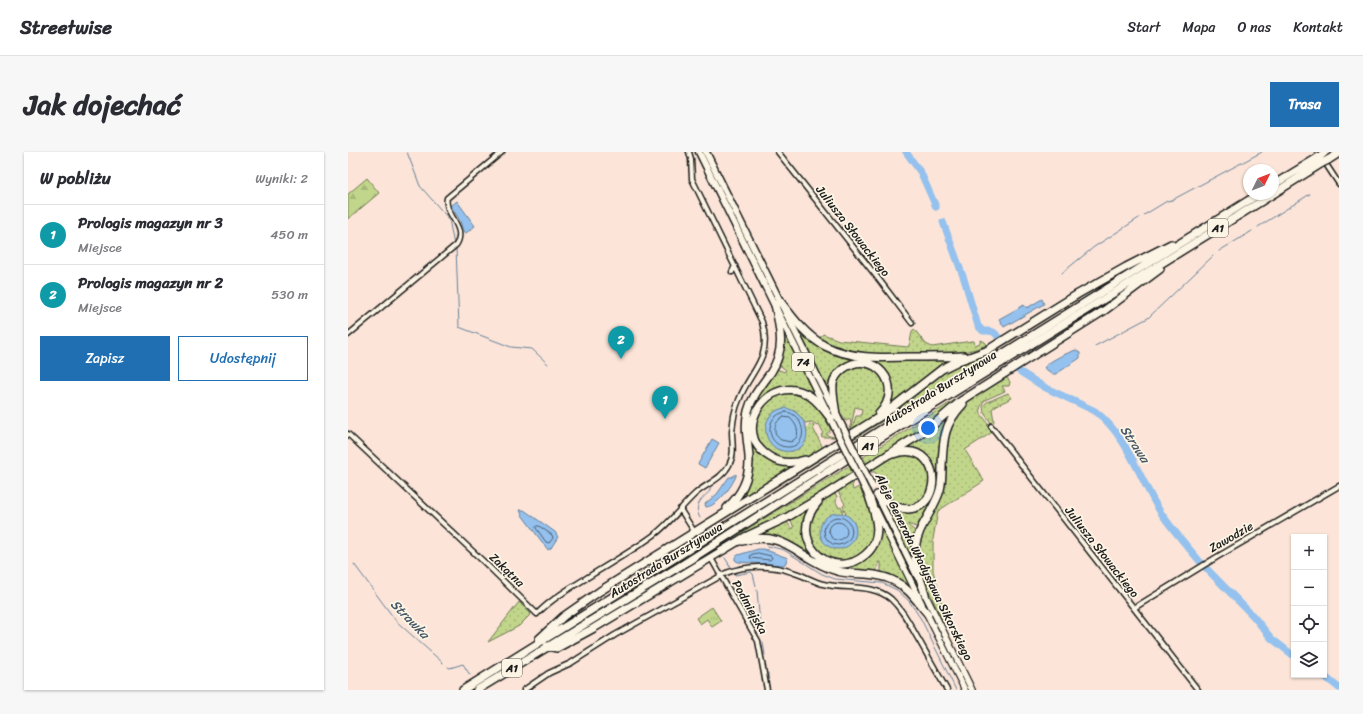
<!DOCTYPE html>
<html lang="pl">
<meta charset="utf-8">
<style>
body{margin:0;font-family:Sriracha,sans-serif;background:#f7f7f7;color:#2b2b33}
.controls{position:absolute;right:12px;bottom:12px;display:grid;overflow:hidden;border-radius:0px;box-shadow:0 1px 3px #0004}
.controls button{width:36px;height:36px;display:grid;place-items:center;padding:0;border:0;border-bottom:1px solid #e1e1e2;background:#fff;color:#2b2b33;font:20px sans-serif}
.compass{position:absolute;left:895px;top:12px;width:36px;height:36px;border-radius:50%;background:#fff;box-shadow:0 1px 3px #0004;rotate:47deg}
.you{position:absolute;left:580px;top:276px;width:14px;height:14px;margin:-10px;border:3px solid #fff;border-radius:50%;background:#1a73e8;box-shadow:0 0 0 6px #1a73e833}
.badge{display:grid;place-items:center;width:26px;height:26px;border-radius:50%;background:#1f6fb2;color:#fff;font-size:13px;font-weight:700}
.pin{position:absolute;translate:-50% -33px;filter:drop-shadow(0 1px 2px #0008)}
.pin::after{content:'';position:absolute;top:21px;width:14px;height:12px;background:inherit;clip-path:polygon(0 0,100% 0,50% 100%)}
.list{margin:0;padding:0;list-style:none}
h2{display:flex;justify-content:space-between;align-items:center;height:52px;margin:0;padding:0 16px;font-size:17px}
h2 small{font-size:13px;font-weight:400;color:#7c7c81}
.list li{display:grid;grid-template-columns:26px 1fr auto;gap:12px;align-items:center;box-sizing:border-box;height:60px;padding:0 16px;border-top:1px solid #e1e1e2}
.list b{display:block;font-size:15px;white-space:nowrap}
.list p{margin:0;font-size:13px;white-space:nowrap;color:#7c7c81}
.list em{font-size:13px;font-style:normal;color:#7c7c81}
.actions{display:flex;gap:8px;padding:12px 16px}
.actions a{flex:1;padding:9px 0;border:1px solid #1f6fb2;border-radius:0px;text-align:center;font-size:14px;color:#1f6fb2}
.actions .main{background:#1f6fb2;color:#fff}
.icon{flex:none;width:22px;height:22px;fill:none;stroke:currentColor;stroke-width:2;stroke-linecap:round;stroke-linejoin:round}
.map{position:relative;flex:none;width:991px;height:538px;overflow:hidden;border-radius:0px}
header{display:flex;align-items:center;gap:24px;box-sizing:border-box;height:56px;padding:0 20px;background:#fff;border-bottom:1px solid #e1e1e2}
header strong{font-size:19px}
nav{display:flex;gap:22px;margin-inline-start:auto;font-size:14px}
.intro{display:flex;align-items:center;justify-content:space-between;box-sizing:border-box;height:96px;padding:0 24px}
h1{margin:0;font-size:28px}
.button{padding:10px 18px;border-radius:0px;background:#1f6fb2;color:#fff;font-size:14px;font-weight:700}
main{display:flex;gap:24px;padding:0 24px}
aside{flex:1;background:#fff;border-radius:0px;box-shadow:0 1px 3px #0004}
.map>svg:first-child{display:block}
</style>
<header>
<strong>Streetwise</strong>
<nav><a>Start</a><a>Mapa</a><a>O nas</a><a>Kontakt</a></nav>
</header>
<div class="intro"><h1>Jak dojechać</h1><a class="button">Trasa</a></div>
<main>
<aside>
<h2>W pobliżu<small>Wyniki: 2</small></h2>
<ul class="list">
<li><span class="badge" style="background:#0f9aa8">1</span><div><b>Prologis magazyn nr 3</b><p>Miejsce</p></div><em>450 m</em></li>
<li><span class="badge" style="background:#0f9aa8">2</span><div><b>Prologis magazyn nr 2</b><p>Miejsce</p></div><em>530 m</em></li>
</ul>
<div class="actions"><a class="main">Zapisz</a><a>Udostępnij</a></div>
</aside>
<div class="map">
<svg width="991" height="538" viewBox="0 0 991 538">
<defs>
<pattern id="grass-dots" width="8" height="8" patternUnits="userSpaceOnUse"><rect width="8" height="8" fill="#c2d68b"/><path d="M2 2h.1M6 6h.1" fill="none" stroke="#a6b777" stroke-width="1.8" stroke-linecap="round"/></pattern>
<pattern id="forest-firs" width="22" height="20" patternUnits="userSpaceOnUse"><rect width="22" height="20" fill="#c2d68b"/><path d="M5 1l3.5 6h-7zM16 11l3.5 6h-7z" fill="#a6b777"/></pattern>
<pattern id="park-tufts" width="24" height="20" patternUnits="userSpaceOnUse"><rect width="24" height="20" fill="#c2d68b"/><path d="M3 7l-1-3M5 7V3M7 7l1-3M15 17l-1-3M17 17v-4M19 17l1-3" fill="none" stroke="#a6b777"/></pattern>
</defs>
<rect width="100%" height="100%" fill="#fce5d8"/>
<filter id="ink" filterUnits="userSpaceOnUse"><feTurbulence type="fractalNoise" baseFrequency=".025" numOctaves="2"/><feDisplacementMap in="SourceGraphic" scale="8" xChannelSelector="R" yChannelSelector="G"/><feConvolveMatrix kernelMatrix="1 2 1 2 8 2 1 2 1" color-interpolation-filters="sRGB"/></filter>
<g filter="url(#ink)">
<!-- grass -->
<path fill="url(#grass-dots)" stroke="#6f7954" d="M772,121L506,287L505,284L594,219L632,203L753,131Z
M445,170L484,199L599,207L601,211L541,255L544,242L530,213L494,215L483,246Z
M724,175L575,278L519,313L515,305Z
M436,177L470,248C453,233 433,230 415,245C411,249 406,255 405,260C404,264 409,296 411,299C413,303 419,308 423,309C430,312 442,312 450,313L388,351L396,338L400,267L407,248L428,217L437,220L438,218L430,212Z
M566,177L578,192L584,195L624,189H626L627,193L632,191L633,188L637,190L639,193C613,204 585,202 558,202C539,202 521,203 503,200C492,198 481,193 471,187L475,182L491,188L560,195L562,191L564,179Z
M506,214C536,214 549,240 529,262C522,269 511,274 502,279V278L505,273L508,264H513L514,257L507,255L503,275L501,276L503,272L502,267L498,269C488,258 483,235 493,222C496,219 502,217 506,214Z
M658,224L662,230L661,234H654L657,239L637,248L632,256L633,262L646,279L617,298L636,329L590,359L585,387V419L599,468L595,470L574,424L570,405V395L572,384L587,355L596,294H602L596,293L598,284L614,254L628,243Z
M444,240L462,246L473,259L482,276V279L478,282L481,284L486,285H475L473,284L475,280L471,272L469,273L464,270L457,271L447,259H428L421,265L429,297L433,298L445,299L459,280L458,276L462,272L466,274L465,276L475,296C466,302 456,309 444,309C420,308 399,283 411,260C413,256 417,253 419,251C422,248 425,244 429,243C433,241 439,241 444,240Z
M660,241L664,246L649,253L644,257L646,269L644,272L636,261L635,254L639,250Z
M605,258C595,274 591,289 591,308C591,316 592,324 590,332C587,347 578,361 571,374L568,375L560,372V373L568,380L567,415L535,350C580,387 618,304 556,296Z
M490,293L491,296L355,380L353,377Z
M560,302L569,305L577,312L582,321L581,338L574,349L566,353L553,354L537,345L526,326L530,324L527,320H523L522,318L543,305Z
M495,304L497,306L125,538H119Z
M501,314L505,323L438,364L367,399L365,398Z
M507,327L504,334L505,338L511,335C520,353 536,379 519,397C516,400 514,403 510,404C500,408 493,411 483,408C476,406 471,400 467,394C453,375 468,352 486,341L489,344L488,350L491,356L493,355L495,358L494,362L482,363L475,370L502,392L507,384V374L505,369L498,363L495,354L497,352L490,339V338Z
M517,327L621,538H619L516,328Z
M463,353C454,367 450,389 464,401C467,404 491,414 495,415C502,416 515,410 520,405C524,399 529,378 531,370L569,446L541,423L533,420V410H531L528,420L500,418L482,415L445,394L401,385L438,369L444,377L446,376L442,366Z
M171,450L183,462L171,474L140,490Z"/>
<!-- forest -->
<path fill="url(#forest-firs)" stroke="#6f7954" d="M19,26L31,41L0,67V42Z"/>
<!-- park -->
<path fill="url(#park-tufts)" stroke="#6f7954" d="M364,455L373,469L364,475L359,467L352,472L348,466Z"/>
<!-- water -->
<path fill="#94c1ee" stroke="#647f9a" d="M109,49L127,74L118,81L115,79L112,69L103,54Z
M694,147L696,152L656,175L651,167L676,153L679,156Z
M728,198L732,201V206L708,222H705L696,216C700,209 719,201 728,198Z
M437,256C458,258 470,294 444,299C414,304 407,260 437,256Z
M364,287L371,291L357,316L350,312Z
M388,322V324C384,334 370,354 358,355L357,352L369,342L381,325H384Z
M172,358H176L207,380L210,385L203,396L200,398L174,363Z
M472 379a18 18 0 1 1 36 0a18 18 0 1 1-36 0Z
M410,397H415L440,406L437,412L435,413L390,410L387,408V405L390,403Z"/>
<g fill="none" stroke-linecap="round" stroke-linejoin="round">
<!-- shore -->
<path stroke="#4c5e70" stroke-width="1" d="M438,260C455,261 463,292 442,295C418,297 414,263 438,260Z
M435,265L442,266C447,271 451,277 449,285L443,290L433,288C424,282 425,270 435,265Z
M476 379a14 14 0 1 1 28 0a14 14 0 1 1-28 0Z
M481 379a9 9 0 1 1 18 0a9 9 0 1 1-18 0Z
M189,374H191L204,383L205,386L201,391L198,390L188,376Z
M410,401L423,404L424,406L422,408L402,406L403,403Z"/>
<!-- stream -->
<path stroke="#647f9a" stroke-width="1" d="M59,0L72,34L101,67L106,93
M796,63L819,49L824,48L914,0
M910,75L962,42
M108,96L111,175L163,195L184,197L200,212
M871,99L904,79
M714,121L746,95L791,66
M747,194L800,166L865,104
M352,366C345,354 353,347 362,339V335
M419,398L420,394L436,398L474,422L487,427L534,431L549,438L561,449L573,467L608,538
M377,406L383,415
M6,412L48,469L95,511
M380,412L382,415
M386,421L387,423L403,420L405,422L408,434
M409,438L413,484
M415,490L417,503
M100,515L102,516L115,512L122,523
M420,521V528
M421,533L422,538"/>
<!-- river -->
<path stroke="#94c1ee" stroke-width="7" d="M558,0L573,21L588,55
M595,70L616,127L630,174L635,179C643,179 646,178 650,185
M671,219L696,235L747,259C777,282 789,319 807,351C819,373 838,392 854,412
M857,415L906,465L923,486L946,504
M975,523L991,536"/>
<!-- minor-tunnel -->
<path stroke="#cfbdb2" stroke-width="4" stroke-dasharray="4 2" stroke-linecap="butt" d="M346,380L363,406"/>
<defs>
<path id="minor" d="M430,0L529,125L564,171
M970,0L991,32
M384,120L387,114
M0,183L108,93C120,76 95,61 99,46L154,0
M643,274L850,538
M0,282L136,410L189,462C201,449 217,439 232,430C257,414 283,400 306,383C322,371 333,355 347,342C358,332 374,327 381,313C387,303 384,291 384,280C385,269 386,258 391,248C402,218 425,207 414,170L344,27L343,7L341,0
M332,357L344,376
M364,408L410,489L419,538
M786,456L869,405L991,334
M176,538L201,521L223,511L267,483L378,421C398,413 424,413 444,420C455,423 464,429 475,432C498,438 524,431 543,447C556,459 563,475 572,490C581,506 590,522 599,538"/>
<path id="secondary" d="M529,343L570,426
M528,358L574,452
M576,440L624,538
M578,460L617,538"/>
<path id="primary" d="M351,0L490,282
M358,0L496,278
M512,326L522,347"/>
<path id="motorway" d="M980,8L991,1
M925,33L971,5
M925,42L974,11
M432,149C445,166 458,184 477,194C503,207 532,206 561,205C579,205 597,205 616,204
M488,263C487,253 484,243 485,232C486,226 490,221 495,217C524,195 559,233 531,262
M457,308C444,312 433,312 422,305C380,281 421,217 462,244C471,250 477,259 483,267
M529,343C594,395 606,282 545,302
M470,350C437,386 482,432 517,403C535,388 529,367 522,347
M379,356C393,343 402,325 401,305C400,289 396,275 400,259C404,244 414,233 423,220C438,197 432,177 427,152
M394,389C440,377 450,408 489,419C509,424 529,419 548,430C562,437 570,451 580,462
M577,442C573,428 566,413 567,397C569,375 586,359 592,338C594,330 594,322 594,314C595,287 596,272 615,252
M191,487L216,464L252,439L536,262L594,217L610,209L638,199L730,142L778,115L823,92
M199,494L209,496L246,476L397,385L438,366L478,342L579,278L613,249L757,158L812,117
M115,538L911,42
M129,538L337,411L529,288L925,42"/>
</defs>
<!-- minor casing -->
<use href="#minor" stroke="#1c1c1c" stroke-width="7"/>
<!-- secondary casing -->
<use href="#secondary" stroke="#1c1c1c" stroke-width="8"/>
<!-- primary casing -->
<use href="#primary" stroke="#1c1c1c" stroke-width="9"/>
<!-- motorway casing -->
<use href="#motorway" stroke="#1c1c1c" stroke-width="10"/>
<!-- minor -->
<use href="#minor" stroke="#fcf5e5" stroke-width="4"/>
<!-- secondary -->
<use href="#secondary" stroke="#fcf5e5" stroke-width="5.5"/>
<!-- primary -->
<use href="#primary" stroke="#fcf5e5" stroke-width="6"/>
<!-- motorway -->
<use href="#motorway" stroke="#fcf5e5" stroke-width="7"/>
<defs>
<path id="primary-bridge" d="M496,278L524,334
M490,282L512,326"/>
<path id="motorway-bridge" d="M971,5L976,1
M974,11L980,8"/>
</defs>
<!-- primary-bridge casing -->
<use href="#primary-bridge" stroke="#1c1c1c" stroke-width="9" stroke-linecap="butt"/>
<!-- motorway-bridge casing -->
<use href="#motorway-bridge" stroke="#1c1c1c" stroke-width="10" stroke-linecap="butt"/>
<!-- primary-bridge -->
<use href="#primary-bridge" stroke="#fcf5e5" stroke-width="6"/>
<!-- motorway-bridge -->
<use href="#motorway-bridge" stroke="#fcf5e5" stroke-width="7"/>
</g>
</g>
<g text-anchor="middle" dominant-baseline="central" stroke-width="3.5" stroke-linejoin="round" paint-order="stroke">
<!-- shield labels -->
<g fill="#fcf5e5" stroke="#5f5d58" stroke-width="1">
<rect x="860" y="67" width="20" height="18" rx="3"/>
<rect x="444" y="201" width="22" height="18" rx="3"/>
<rect x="510" y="285" width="20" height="18" rx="3"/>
<rect x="154" y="507" width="20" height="18" rx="3"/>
</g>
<g font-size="11" font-weight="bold" fill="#1c1c1c">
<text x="870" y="76">A1</text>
<text x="455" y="210">74</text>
<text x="520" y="294">A1</text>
<text x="164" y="516">A1</text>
</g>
<!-- street labels -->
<g font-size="12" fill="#1c1c1c" stroke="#fcf5e5">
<text transform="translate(505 79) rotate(52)">Juliusza Słowackiego</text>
<text transform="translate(592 236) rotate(-32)">Autostrada Bursztynowa</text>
<text transform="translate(883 385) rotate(-30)">Zawodzie</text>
<text transform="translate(754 400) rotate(52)">Juliusza Słowackiego</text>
<text transform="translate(318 408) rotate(-32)">Autostrada Bursztynowa</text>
<text transform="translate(576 415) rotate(64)">Aleje Generała Władysława Sikorskiego</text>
<text transform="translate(159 418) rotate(44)">Zakątna</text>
<text transform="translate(402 455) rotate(61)">Podmiejska</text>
</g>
<!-- water labels -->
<g font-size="13" font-style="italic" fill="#465666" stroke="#fcf5e5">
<text transform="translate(787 292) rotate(57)">Strawa</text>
<text transform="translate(62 467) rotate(46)">Strawka</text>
</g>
</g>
</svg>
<div class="controls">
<button>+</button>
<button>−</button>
<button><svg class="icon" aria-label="locate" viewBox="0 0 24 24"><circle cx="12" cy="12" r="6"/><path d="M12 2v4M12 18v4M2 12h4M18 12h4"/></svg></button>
<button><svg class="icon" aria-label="layers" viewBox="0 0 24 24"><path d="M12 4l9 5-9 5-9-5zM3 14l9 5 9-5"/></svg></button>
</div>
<svg class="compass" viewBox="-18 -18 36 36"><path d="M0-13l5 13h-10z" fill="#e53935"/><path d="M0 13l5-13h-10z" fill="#7c7c81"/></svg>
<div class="you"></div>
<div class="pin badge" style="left:317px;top:267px;background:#0f9aa8">1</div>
<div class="pin badge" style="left:273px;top:207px;background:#0f9aa8">2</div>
</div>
</main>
